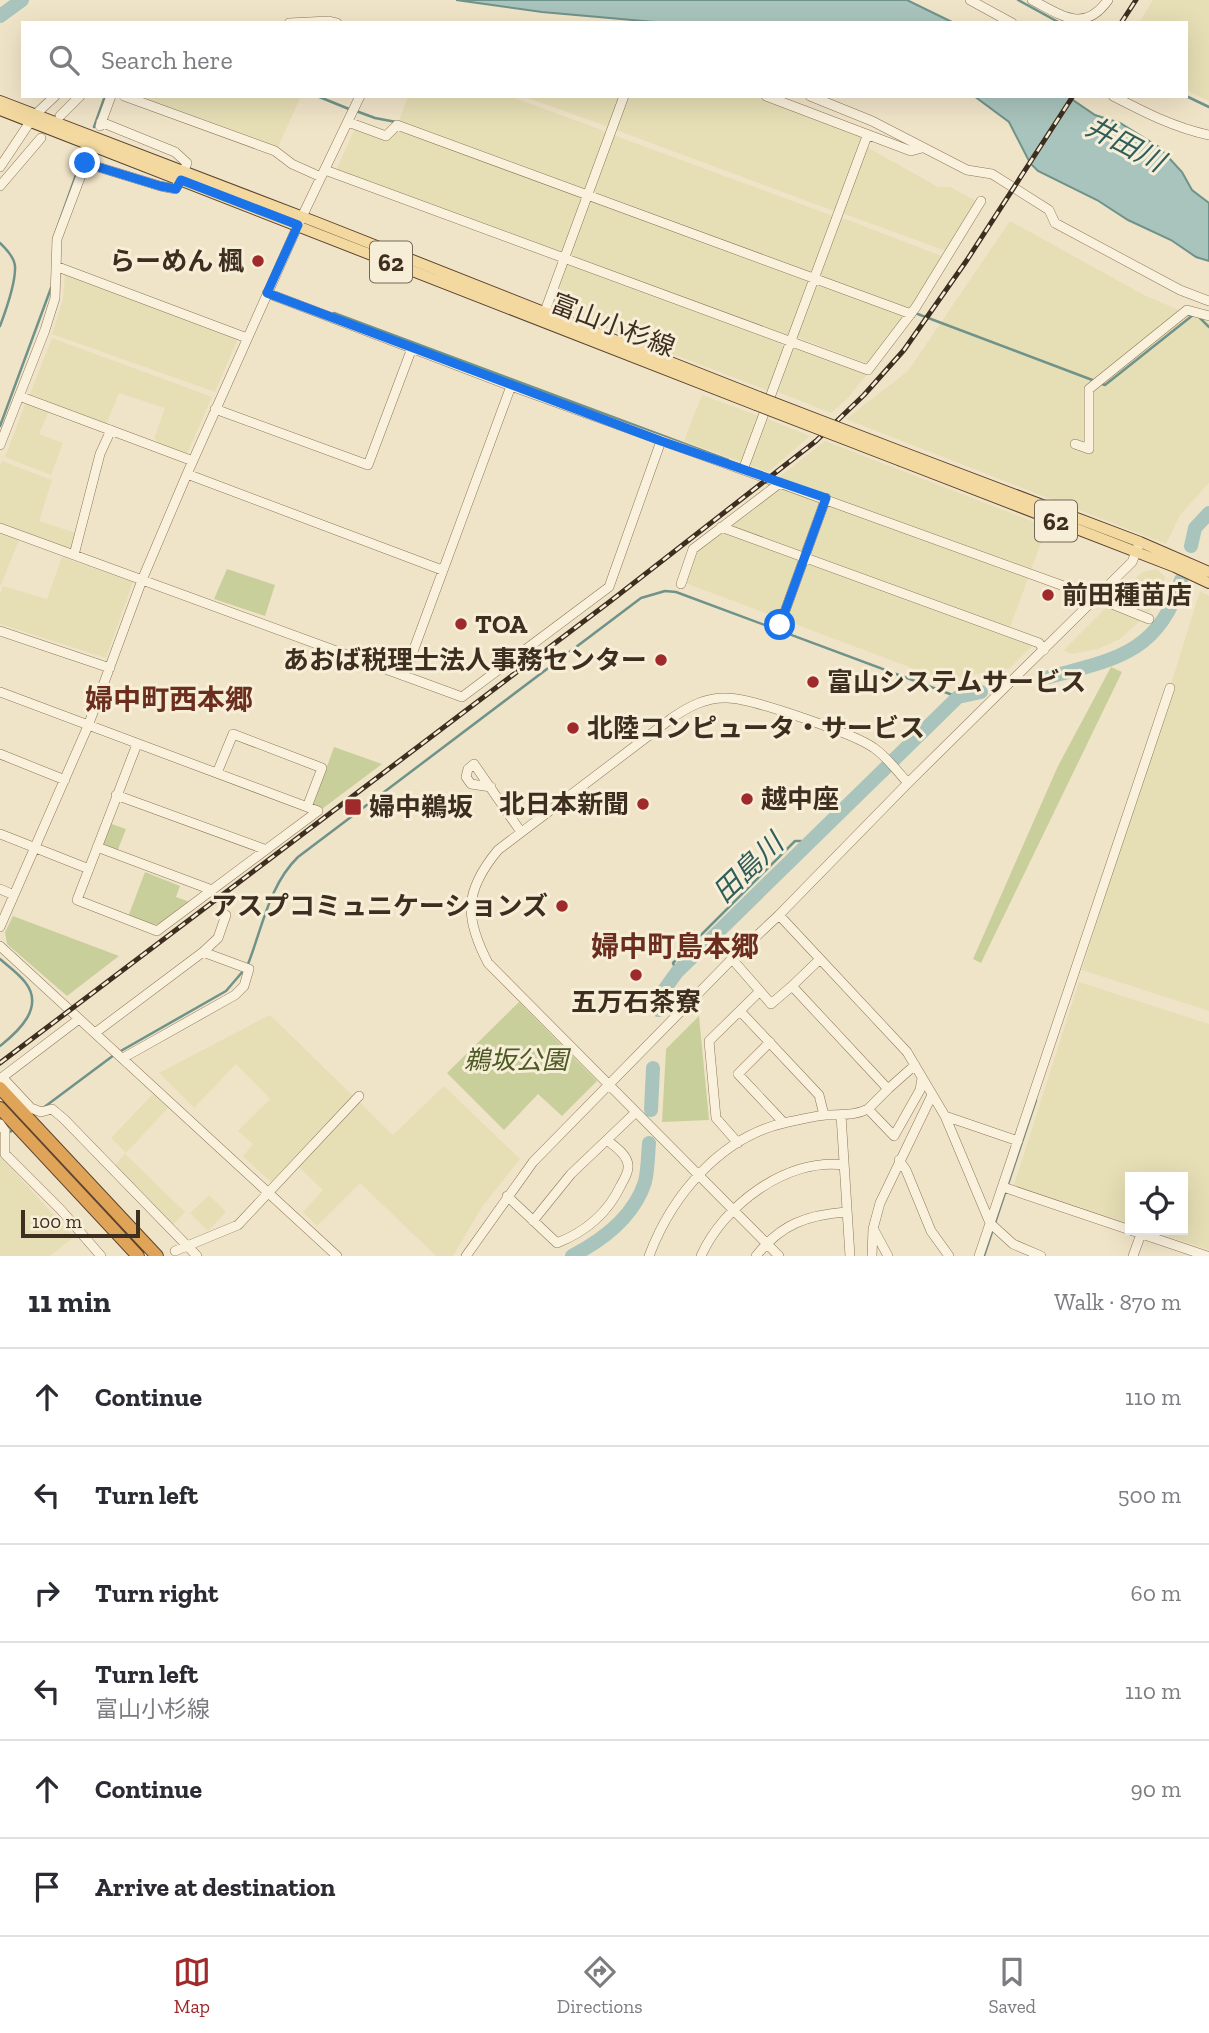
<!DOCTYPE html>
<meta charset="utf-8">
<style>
body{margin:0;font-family:"Zilla Slab","Noto Sans JP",serif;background:#f7f7f7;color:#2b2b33}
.controls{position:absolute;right:21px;bottom:21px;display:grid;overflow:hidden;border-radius:0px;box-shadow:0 7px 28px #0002}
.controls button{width:63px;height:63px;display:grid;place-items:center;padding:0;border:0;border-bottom:2px solid #e1e1e2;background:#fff;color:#2b2b33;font:35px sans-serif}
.scale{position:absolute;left:21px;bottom:18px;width:119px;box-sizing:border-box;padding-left:7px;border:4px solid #3d2e20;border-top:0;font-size:19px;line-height:24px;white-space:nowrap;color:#3d2e20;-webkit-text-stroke:5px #f7eed8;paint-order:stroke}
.stop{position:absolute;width:21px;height:21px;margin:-16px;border:5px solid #1a73e8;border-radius:50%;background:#fff}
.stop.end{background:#1a73e8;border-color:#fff;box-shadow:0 2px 7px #0008}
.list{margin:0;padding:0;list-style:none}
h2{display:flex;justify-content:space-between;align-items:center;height:91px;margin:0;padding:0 28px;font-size:30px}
h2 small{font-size:23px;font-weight:400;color:#7c7c81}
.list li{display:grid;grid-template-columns:46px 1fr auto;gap:21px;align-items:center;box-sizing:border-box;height:98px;padding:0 28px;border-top:2px solid #e1e1e2}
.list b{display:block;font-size:26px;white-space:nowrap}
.list p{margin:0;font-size:23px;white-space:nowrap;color:#7c7c81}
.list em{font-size:23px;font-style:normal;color:#7c7c81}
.icon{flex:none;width:38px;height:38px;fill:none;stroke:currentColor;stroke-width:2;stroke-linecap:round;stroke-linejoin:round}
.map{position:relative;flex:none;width:1209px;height:1256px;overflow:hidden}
.search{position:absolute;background:#fff;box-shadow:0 7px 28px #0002;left:21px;right:21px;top:21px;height:77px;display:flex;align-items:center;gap:18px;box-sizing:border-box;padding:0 24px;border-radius:0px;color:#7c7c81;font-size:26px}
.sheet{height:679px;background:#fff}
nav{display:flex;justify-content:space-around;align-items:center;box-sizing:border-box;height:98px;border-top:2px solid #e1e1e2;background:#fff;font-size:19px;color:#7c7c81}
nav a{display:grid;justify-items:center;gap:4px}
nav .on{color:#9e2a2b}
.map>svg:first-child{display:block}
</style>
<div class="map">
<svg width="1209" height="1256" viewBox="0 0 1209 1256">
<rect width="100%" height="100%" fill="#f0e4c8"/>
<!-- farmland -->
<path fill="#e6deb5" d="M1153,0H1209V101L1186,90V23H1139Z
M134,96H301L278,147Z
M408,96H509L607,132L586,190L399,121Z
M522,96H620L609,127Z
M627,96H755L825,120L861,137L834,211L616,130Z
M355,128L390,139L392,132L399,130L584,196L563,254L336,171Z
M613,135L833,216L812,272L592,191Z
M865,146L938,187H950L978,202L946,251L842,213Z
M590,200L809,281L789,337L569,255Z
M840,217L944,257L911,309L819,275Z
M1010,221L1144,295L1209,323V483L1180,515L1166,544L846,419L908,371Z
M569,263L781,342V345L786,347L769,391L550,307L565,265Z
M65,274L238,338L215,392L52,334L63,299Z
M817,284L906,316L869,364L796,337L814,286Z
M52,338L212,397L187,454L159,443L154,438L165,408L119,393L106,425L30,394Z
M796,347L867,374L847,399L831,413L778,392L792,349Z
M702,395L759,416L741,462L684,441Z
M26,402L49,411L39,434L63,443L51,475L5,457Z
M768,419L810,436L768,472L750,465Z
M825,441L1047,527L1009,630L1032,646L1010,668L944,680L680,581L688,549Z
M2,461L52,480L39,521L76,533L71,552L0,526V466Z
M0,533L19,540L1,585H0Z
M62,557L133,582L106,658L0,624V594L3,586L47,599Z
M1157,569L1165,577L1156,602L1149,612L1114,600L1142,572Z
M1200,591L1209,596V1011L1082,970Z
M1108,606L1142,619L1120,639L1098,649L1071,654L1064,650Z
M1079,982L1209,1024V1250L1149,1230H1183V1177H1130V1224L1014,1185Z
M270,1015L393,1135L444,1086L520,1159L482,1207L453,1256H436L360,1183L317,1226L303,1212L323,1190L297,1165L275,1186L243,1156L253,1144L238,1131L270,1099L236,1064L194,1108L159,1073Z
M153,1094L168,1108L126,1153L111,1138Z
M0,1150L1,1157L74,1237L50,1256H0Z
M125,1154L185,1212L172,1226L112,1168Z
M209,1195L226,1212L208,1231L190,1213Z"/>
<!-- green -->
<path fill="#c9cf9b" d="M227,569L275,585L265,616L214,599Z
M1111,667L1122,672L981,963L973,959L1058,766Z
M334,747L382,764L322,809L313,805Z
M109,823L126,829L117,852L104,847L102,842Z
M145,872L180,886L176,897L190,902C161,925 165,931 128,917Z
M13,916L119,956L67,996L7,944L5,932Z
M519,1002L597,1081L562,1116L538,1094L504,1130L447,1073Z
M699,1016L709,1120L662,1122L666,1049Z"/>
<!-- water -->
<path fill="#a9c4bc" stroke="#6f938a" stroke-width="2" d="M456,0H907L954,23H666L542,12Z
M974,96H1067L1095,115L1120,123L1159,147L1182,172L1192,190L1209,203V261L1196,257L1171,240L1128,220L1097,200L1038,171L1030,163L1009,122Z"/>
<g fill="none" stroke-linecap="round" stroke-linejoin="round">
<!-- stream -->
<path stroke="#6f938a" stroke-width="2.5" d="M1018,0L1060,23
M317,96L349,109
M1186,96L1209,107
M356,111L375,118L396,122
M94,127L105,96
M53,240L82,158
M0,243C6,249 14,257 15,266C16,283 6,310 0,326
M334,313L728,460
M915,313L1095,381
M1200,318L1209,327
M1102,384L1105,385L1193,315
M0,426L51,288
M0,959C8,966 18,973 25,982C45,1007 19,1031 0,1046
M248,964C262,929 269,885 298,857L641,598L665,591L676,592L958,697
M677,972L673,963L795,841H801L806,845
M119,1052L226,991L244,970
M43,1108L114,1055
M0,1136L16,1129
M995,1223L1036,1100
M984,1256L993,1229"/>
<!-- river -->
<path stroke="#a9c4bc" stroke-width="14" d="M0,16L22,0
M1191,546L1195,528L1209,513
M1049,677C1113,660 1160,653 1181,580
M658,1010L664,990L677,972L958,697L981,692
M651,1110L653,1068
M572,1256C603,1240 634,1216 645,1182C648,1169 648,1155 649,1143"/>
<!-- minor-tunnel -->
<path stroke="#ccc0a6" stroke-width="9" stroke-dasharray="9 4.5" stroke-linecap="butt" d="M1083,593L1112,604"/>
<defs>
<path id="minor" d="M970,0L1012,23
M1032,0C1061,15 1084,34 1108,0
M289,23L329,21L337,23
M124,96L275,151L292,164L321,177
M766,96L911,151L922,148
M810,96L872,121L967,170L992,174L1049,210L1055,223L1180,290L1209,301
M1113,96C1144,112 1175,128 1209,135
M36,114L55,96
M60,116L80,96
M101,122L175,152L187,163L184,170
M348,122L386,136L397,125L911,314
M100,126L111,96
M85,163L160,186L175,189L181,180
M0,167L30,122
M325,170L868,370L916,307L981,201
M0,186L41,138
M58,267L247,338
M267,293L511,386L1083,593
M545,311L624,96
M19,396L193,461
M215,409L368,465L412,348
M1075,444L1089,449V389L1187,310L1209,316
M0,445L45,330L55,298L57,239L89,154
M743,470L867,136
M187,474L442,570
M721,527L1039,643L1044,650
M0,528L462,697L609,587L661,441
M74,555L100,454L111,430
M681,584L693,549L780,483
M1112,604L1149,619
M780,625L826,498
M0,631L110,668
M404,676L511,386
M0,692L318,811
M137,744L77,900L157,931L318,811
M0,754L65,780
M217,773L233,734L322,768L307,807
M491,787L471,784L466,777L468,769L474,764L521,832
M116,795L264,849
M0,834L89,869
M97,847L212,890
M0,889L14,895
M779,915L907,1052L945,1116L990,1223L1013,1244L1041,1256
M0,927L88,726L142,580L187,474L298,225L360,96
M0,946L337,1256
M732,959L760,991L709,1041L716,1118L738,1143
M820,959L792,986L888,1089L868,1109L894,1136L920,1090L922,1078
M760,991L771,1004L792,986
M740,1011L819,1095L824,1115
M95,1033L203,952L218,938L226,915
M770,1042L738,1074L784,1123
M123,1058L235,995L244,986L249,969L203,952
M2,1077L31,1108L41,1112L52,1109L64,1119L197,1256
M0,1079L79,1019
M888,1089L915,1065
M841,1115L850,1256
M945,1116L1018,1141
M0,1124L5,1131V1154L61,1210L101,1256
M899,1160L906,1170L931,1231L949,1256
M1003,1187L1207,1256
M507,1196L557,1243C585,1232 608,1213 621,1185C624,1180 629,1171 628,1165C627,1154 614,1146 607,1140
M533,1221L571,1174L636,1112
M874,1230L888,1256
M175,1251L238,1225L359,1096
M466,1256L533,1162L732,959L779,915L908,783L1132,562L1138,547
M649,1256C672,1195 721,1136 788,1122C800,1120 813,1116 826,1115C841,1114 854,1116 868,1109
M701,1256C723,1206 787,1157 844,1165
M756,1256C781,1224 807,1215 846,1212
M779,1256L488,963C464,917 464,891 498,850L672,718C688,707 706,697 727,698C751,698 855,734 874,748C887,757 897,771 908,783
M872,1256L873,1229L880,1203L932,1095
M979,1256L1170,688
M1133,1256L1141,1234"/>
<path id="major" d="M0,101L316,222L759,397
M0,110L756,405
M905,453L1140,542L1209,572
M901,461L1175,567L1209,583"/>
<path id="highway" d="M0,1088L157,1256
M0,1108L138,1256"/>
</defs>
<!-- minor casing -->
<use href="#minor" stroke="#8d765c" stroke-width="10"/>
<!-- major casing -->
<use href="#major" stroke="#5b4430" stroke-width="12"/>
<!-- highway casing -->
<use href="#highway" stroke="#5b4430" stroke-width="14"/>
<!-- minor -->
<use href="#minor" stroke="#faf1dc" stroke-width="9"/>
<!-- major -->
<use href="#major" stroke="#f3d9a0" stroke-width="10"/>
<!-- highway -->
<use href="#highway" stroke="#e0a458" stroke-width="12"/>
<defs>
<path id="rail" d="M1121,23L1136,0
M0,1063L608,603L816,441L864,395L904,350L967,260L1073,96"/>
</defs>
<!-- rail casing -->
<use href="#rail" stroke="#3d2e20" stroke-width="5"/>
<!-- rail -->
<use href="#rail" stroke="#f7eed8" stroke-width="2.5" stroke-dasharray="8" stroke-linecap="butt"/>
<defs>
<path id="major-bridge" d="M759,397L905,453
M756,405L901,461"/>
</defs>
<!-- major-bridge casing -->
<use href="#major-bridge" stroke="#5b4430" stroke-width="12" stroke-linecap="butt"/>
<!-- major-bridge -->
<use href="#major-bridge" stroke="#f3d9a0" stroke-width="10"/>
</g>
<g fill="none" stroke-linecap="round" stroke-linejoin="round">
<!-- route -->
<path stroke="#1a73e8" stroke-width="9" d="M85,163L160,186L176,189L181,180L298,225L267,293L661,441L826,498L780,625"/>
</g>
<!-- markers -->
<g fill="#9e2a2b" stroke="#f7eed8" stroke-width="2.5">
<circle cx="258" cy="261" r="7"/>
<circle cx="1048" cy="595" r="7"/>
<circle cx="461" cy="624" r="7"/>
<circle cx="661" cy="660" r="7"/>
<circle cx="813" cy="682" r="7"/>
<circle cx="573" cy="728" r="7"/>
<circle cx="747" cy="799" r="7"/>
<circle cx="643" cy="804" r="7"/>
<rect x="344" y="798" width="18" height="18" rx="3.5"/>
<circle cx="562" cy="906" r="7"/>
<circle cx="636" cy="975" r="7"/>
</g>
<g text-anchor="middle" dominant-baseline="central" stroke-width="6" stroke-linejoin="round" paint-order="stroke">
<!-- shield labels -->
<g fill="#f7eed8" stroke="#756857" stroke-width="2">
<rect x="370" y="241.5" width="42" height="41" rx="5"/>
<rect x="1035" y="500.5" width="42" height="41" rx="5"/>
</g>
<g font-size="24" font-weight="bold" fill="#3d2e20">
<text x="391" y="262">62</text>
<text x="1056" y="521">62</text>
</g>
<!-- poi labels -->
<g font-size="26" font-weight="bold" fill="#3d2e20" stroke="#f7eed8" text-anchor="start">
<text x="244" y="261" text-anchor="end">らーめん 楓</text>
<text x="1062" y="595">前田種苗店</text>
<text x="475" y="624">TOA</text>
<text x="647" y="660" text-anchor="end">あおば税理士法人事務センター</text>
<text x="827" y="682">富山システムサービス</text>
<text x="587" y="728">北陸コンピュータ・サービス</text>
<text x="761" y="799">越中座</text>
<text x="629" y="804" text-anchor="end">北日本新聞</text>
<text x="369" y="807">婦中鵜坂</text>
<text x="548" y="906" text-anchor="end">アスプコミュニケーションズ</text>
<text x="636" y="1002" text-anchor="middle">五万石茶寮</text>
</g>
<!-- street labels -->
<g font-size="26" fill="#3d2e20" stroke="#f7eed8">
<text transform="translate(613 325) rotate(21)">富山小杉線</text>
</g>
<!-- park labels -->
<g font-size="26" font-style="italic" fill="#4d5a26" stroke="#f7eed8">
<text x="516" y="1060">鵜坂公園</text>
</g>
<!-- water labels -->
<g font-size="28" font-style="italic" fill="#2f5d5a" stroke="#f7eed8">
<text transform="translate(1125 144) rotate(28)">井田川</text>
<text transform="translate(748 868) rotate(-44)">田島川</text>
</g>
<!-- neighbourhood labels -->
<g font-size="28" font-weight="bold" fill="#6b2e1e" stroke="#f7eed8">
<text x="169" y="699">婦中町西本郷</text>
<text x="675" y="946">婦中町島本郷</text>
</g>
</g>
</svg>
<div class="controls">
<button><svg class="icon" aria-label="locate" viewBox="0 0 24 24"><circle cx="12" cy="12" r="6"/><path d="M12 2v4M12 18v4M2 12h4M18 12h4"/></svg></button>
</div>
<div class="scale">100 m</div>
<div class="stop" style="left:780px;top:625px"></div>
<div class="stop end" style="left:85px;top:163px"></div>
<div class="search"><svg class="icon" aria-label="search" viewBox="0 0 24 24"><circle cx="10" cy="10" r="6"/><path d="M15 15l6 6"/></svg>Search here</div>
</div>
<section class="sheet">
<h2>11 min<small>Walk · 870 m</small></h2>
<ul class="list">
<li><svg class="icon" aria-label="ahead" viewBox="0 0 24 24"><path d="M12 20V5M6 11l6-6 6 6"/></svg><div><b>Continue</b></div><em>110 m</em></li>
<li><svg class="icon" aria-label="left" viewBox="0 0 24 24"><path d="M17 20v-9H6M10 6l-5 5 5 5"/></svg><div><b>Turn left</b></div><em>500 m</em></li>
<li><svg class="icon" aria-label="right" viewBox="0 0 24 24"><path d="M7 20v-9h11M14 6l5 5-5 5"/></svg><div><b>Turn right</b></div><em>60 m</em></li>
<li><svg class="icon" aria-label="left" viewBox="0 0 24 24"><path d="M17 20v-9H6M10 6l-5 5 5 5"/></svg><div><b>Turn left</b><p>富山小杉線</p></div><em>110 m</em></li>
<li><svg class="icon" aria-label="ahead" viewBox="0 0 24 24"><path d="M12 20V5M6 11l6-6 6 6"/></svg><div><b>Continue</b></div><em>90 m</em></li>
<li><svg class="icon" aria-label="arrive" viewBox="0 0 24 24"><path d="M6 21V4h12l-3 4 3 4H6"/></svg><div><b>Arrive at destination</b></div></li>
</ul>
</section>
<nav>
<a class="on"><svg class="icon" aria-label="map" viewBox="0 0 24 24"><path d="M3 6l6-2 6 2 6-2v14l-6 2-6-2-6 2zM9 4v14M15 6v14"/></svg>Map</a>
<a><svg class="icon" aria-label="directions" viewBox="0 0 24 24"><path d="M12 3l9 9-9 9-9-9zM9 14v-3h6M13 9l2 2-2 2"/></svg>Directions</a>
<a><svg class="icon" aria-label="saved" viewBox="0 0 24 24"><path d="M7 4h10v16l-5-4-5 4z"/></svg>Saved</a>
</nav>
